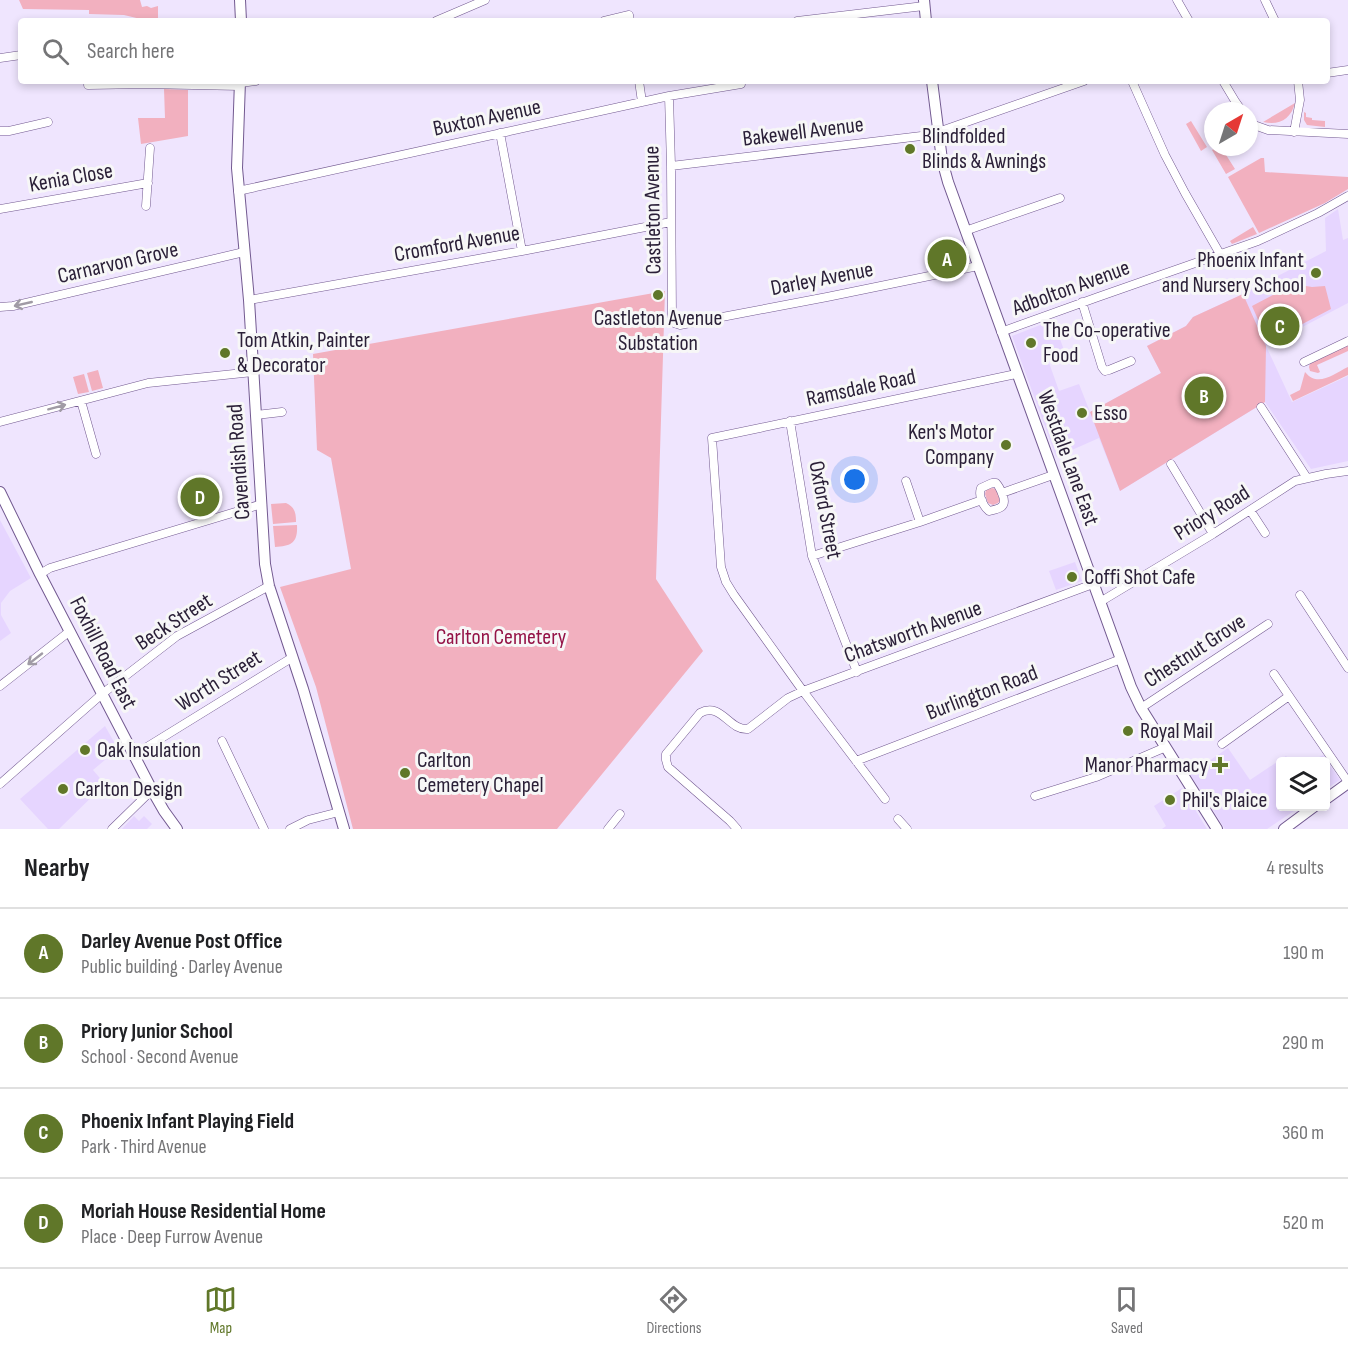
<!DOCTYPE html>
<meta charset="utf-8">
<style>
body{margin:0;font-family:"Sofia Sans Condensed",sans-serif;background:#f6f6f6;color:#202124}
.controls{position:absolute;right:18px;bottom:18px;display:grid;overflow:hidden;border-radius:6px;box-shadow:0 3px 9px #0003}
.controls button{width:54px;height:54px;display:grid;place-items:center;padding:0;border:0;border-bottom:2px solid #e0e0e0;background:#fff;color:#202124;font:30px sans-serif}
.compass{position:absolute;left:1204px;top:102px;width:54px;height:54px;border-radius:50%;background:#fff;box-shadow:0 3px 9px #0003;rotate:39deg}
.you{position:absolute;left:855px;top:480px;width:21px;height:21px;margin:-15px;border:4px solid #fff;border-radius:50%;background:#1a73e8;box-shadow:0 0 0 9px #1a73e833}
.badge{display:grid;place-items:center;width:39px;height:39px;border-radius:50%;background:#607729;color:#fff;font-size:20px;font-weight:700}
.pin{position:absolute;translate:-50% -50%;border:3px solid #fff;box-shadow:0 2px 6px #0006}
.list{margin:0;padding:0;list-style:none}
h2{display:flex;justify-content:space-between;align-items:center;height:78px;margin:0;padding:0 24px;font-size:26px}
h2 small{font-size:20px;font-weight:400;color:#757577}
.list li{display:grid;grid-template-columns:39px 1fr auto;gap:18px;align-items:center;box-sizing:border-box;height:90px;padding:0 24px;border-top:2px solid #e0e0e0}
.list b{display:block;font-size:22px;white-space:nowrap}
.list p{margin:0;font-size:20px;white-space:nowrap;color:#757577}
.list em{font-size:20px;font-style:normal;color:#757577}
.icon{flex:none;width:33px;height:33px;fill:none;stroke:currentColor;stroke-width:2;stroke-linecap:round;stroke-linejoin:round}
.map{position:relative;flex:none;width:1348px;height:829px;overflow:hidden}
.search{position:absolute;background:#fff;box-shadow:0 3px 9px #0003;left:18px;right:18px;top:18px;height:66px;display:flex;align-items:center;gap:15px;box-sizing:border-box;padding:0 21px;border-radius:6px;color:#757577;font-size:22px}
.sheet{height:438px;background:#fff}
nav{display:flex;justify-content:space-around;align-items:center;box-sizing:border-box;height:84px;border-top:2px solid #e0e0e0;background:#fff;font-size:16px;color:#757577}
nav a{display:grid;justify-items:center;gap:3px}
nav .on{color:#607729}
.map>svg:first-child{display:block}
</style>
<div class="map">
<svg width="1348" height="829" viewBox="0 0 1348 829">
<rect width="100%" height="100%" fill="#efe5fe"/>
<!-- built -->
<path fill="#e6d5ff" d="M1338,209L1343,240L1348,238V303L1266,346L1292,402L1348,376V461L1311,469L1265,402L1120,491L1099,438L1056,457L1012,336L1053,320L1064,350L1047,357L1059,391L1079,384L1090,412L1161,373L1147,346L1186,326L1193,317L1243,294L1326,251L1325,218Z
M0,520L31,578L10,591L1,603V615L11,633L0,641Z
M1075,562L1082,581L1056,590L1049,571Z
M105,726L118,749L93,770L105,784L59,829H48L20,799Z
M1228,748L1250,780L1286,756L1290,761L1280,762V806L1300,807L1267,829H1225L1190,774Z
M1323,755L1340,780L1326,789V762L1312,761Z
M1182,788L1207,829H1162L1166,826L1154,806Z
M134,816L139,821L144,816L152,824L147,829H122Z"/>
<!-- green -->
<path fill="#f2b0bf" d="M19,0H140L142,7L147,6L151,8L158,6V21H149L124,15L89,14V10L23,9Z
M164,89L188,90V136L141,144L138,118H165Z
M1295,103C1291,119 1279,126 1263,122Z
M1304,112L1306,113V117L1312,118V120L1325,121V127L1307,125L1304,120Z
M1191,121L1207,147L1201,151L1186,124Z
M1217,147H1221L1235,169L1226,174L1212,150Z
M1261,158H1264L1265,172L1348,177V189L1325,203L1259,233L1228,177Z
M1253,227L1257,234L1232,244L1230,241Z
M1294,284L1312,287L1325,286L1331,309L1268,342L1252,306Z
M665,291L656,579L703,651L557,829H353L316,687L280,587L351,569L331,458L317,450L313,354Z
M1243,294L1266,346L1265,402L1120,491L1090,412L1161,373L1147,346L1186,326L1193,317Z
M1348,345V351L1317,365L1320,372L1318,373L1310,371L1309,367L1310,363Z
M1348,367V375L1293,401L1290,395L1300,390L1305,372C1318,388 1333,374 1348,367Z
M98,370L103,388L92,391L87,373Z
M84,374L89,392L78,394L73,377Z
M992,488L996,489L1001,499L998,503L993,505L988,503L985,494L986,490Z
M286,503C295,507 296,513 296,522L273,524L271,504Z
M297,525C298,543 291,546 275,547L273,526Z"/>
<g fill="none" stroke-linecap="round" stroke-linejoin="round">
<defs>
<path id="street" d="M1177,0L1189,21
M1265,0L1275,21
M436,21L485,0
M604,21L629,15L630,21
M797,21L924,6
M0,58L21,55
M1327,73L1348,70
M639,81L642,102
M1132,81L1165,155L1185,193L1220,254
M1223,81L1235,101L1242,111
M240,83L256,81
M88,85L146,84L240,86
M669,96L671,166L672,319L674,323L680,325L827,297L978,266
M1249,120L1254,125L1268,130L1348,134
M0,131H9L48,122
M938,132L1084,81
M1294,132L1300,100L1298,81
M500,133L522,251
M671,166L938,134
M238,191L669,96L741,84V81
M146,206L150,148
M0,209L148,183
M965,231L1060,198
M249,300L522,251L671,222
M1082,302L1102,367L1105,371L1109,370L1131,361
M0,307L13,306L244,252
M1001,332L1098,297L1258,241L1318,213L1348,196
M1304,362L1348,341
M81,401L96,454
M1261,407L1307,478
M256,415L282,412
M790,421L812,556L857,672
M0,422L148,383L253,372
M1171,464L1213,534
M906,481L920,522
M992,483H996C1000,487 1001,491 1003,496C1007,508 998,509 989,511C983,506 978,496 981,488Z
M1002,493L1053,475
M1250,510L1265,533
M812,556L920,522L982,500
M40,574L50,568L262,504
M1300,595L1348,668
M1100,602L1213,534L1295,481L1326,474L1348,471
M1274,674L1348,782
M0,686L70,631
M1141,708L1268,624
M222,741L264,829
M1222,744L1289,696
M134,755L293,657
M856,761L1121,659
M0,784L102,694L177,636L269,586
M1035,796L1096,777L1166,747
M885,799L803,691L734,595L726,582L721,567L712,438L1016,374
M898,819L907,829
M112,829L152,790
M290,829L308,820L339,812
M608,829L620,814
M737,829L730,821L668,767L666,760V754L700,713C721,701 729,731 748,729L788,698L803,691L1093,584"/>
<path id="secondary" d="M240,0L241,21
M924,0L926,21
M240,81L237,168L249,300L265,564L269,586L303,689L344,829
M932,81L942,160L948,182L1131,687L1141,708L1217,829
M0,492L40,574L152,790L164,811L177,829
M1326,799L1348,783
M1284,829L1315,806"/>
</defs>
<!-- street casing -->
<use href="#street" stroke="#725990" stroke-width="9"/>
<!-- secondary casing -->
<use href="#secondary" stroke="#725990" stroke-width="12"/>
<!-- street -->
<use href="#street" stroke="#fff" stroke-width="8"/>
<!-- secondary -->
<use href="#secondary" stroke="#fff" stroke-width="10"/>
</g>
<!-- one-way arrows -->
<defs><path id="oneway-shaft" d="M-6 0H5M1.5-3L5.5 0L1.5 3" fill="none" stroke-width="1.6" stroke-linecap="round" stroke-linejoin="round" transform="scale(1.5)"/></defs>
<g stroke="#a09ba5">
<use href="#oneway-shaft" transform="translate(23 304) rotate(167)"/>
<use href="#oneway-shaft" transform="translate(57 407) rotate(-15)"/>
<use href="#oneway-shaft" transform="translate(35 659) rotate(142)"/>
</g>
<!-- markers -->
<g fill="#607729" stroke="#f7f7f7" stroke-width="2">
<circle cx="910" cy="149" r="6"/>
<circle cx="1316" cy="273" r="6"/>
<circle cx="658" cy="295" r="6"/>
<circle cx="1031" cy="343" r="6"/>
<circle cx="225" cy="353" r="6"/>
<circle cx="1082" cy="413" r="6"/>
<circle cx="1006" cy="445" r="6"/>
<circle cx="1072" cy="577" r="6"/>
<circle cx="1128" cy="731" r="6"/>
<circle cx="85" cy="750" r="6"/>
<path d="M1217 756h6v6h6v6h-6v6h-6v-6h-6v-6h6z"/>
<circle cx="405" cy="773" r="6"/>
<circle cx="63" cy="789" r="6"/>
<circle cx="1170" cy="800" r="6"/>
</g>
<g text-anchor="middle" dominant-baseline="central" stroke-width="6" stroke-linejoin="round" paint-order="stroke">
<!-- street labels -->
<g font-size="22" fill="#2b2038" stroke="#f7f7f7">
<text transform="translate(487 118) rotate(-12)">Buxton Avenue</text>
<text transform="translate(803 132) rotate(-7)">Bakewell Avenue</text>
<text transform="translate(71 178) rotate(-10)">Kenia Close</text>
<text transform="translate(653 210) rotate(-91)">Castleton Avenue</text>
<text transform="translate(457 244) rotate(-10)">Cromford Avenue</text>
<text transform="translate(118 263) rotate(-13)">Carnarvon Grove</text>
<text transform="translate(822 279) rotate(-11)">Darley Avenue</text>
<text transform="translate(1071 288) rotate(-20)">Adbolton Avenue</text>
<text transform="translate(861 388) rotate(-12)">Ramsdale Road</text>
<text transform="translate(1068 458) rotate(70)">Westdale Lane East</text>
<text transform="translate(239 462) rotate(-94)">Cavendish Road</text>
<text transform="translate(825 510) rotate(79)">Oxford Street</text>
<text transform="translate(1212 513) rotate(-32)">Priory Road</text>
<text transform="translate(174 622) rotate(-33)">Beck Street</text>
<text transform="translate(913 632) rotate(-20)">Chatsworth Avenue</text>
<text transform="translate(1195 651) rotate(-33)">Chestnut Grove</text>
<text transform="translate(103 653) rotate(63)">Foxhill Road East</text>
<text transform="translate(219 681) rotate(-32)">Worth Street</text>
<text transform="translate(982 693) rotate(-21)">Burlington Road</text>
</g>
<!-- poi labels -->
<g font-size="22" fill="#2b2038" stroke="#f7f7f7" text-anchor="start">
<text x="922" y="136">Blindfolded<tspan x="922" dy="25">Blinds &amp; Awnings</tspan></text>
<text x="1304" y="260" text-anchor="end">Phoenix Infant<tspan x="1304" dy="25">and Nursery School</tspan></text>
<text x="658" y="318" text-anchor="middle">Castleton Avenue<tspan x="658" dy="25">Substation</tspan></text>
<text x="1043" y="330">The Co-operative<tspan x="1043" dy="25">Food</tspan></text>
<text x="237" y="340">Tom Atkin, Painter<tspan x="237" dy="25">&amp; Decorator</tspan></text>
<text x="1094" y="413">Esso</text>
<text x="994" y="432" text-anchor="end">Ken's Motor<tspan x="994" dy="25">Company</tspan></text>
<text x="1084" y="577">Coffi Shot Cafe</text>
<text x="1140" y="731">Royal Mail</text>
<text x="97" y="750">Oak Insulation</text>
<text x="417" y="760">Carlton<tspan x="417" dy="25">Cemetery Chapel</tspan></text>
<text x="1208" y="765" text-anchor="end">Manor Pharmacy</text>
<text x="75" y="789">Carlton Design</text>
<text x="1182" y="800">Phil's Plaice</text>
</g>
<!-- park labels -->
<g font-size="22" fill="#941347" stroke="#f7f7f7">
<text x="501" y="637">Carlton Cemetery</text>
</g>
</g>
</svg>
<div class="controls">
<button><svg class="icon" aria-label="layers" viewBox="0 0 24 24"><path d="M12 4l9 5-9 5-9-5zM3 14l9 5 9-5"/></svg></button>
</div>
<svg class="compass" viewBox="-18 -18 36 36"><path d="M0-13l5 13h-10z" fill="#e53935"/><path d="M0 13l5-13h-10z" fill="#757577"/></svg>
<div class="you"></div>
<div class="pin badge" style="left:947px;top:259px">A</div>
<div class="pin badge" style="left:1204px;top:396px">B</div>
<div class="pin badge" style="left:1280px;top:326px">C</div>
<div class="pin badge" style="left:200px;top:497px">D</div>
<div class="search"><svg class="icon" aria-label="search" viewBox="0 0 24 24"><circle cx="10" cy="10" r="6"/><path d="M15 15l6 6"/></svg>Search here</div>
</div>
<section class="sheet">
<h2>Nearby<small>4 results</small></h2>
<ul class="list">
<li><span class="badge">A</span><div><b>Darley Avenue Post Office</b><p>Public building · Darley Avenue</p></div><em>190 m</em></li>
<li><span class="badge">B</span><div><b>Priory Junior School</b><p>School · Second Avenue</p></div><em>290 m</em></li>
<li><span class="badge">C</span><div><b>Phoenix Infant Playing Field</b><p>Park · Third Avenue</p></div><em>360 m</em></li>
<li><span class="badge">D</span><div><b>Moriah House Residential Home</b><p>Place · Deep Furrow Avenue</p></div><em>520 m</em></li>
</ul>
</section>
<nav>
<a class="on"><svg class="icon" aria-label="map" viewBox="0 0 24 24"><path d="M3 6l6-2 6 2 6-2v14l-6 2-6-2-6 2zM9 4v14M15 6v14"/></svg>Map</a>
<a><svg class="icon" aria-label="directions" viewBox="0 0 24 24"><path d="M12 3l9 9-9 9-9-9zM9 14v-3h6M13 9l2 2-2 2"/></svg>Directions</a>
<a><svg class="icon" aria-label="saved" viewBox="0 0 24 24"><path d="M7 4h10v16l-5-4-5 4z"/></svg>Saved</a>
</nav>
